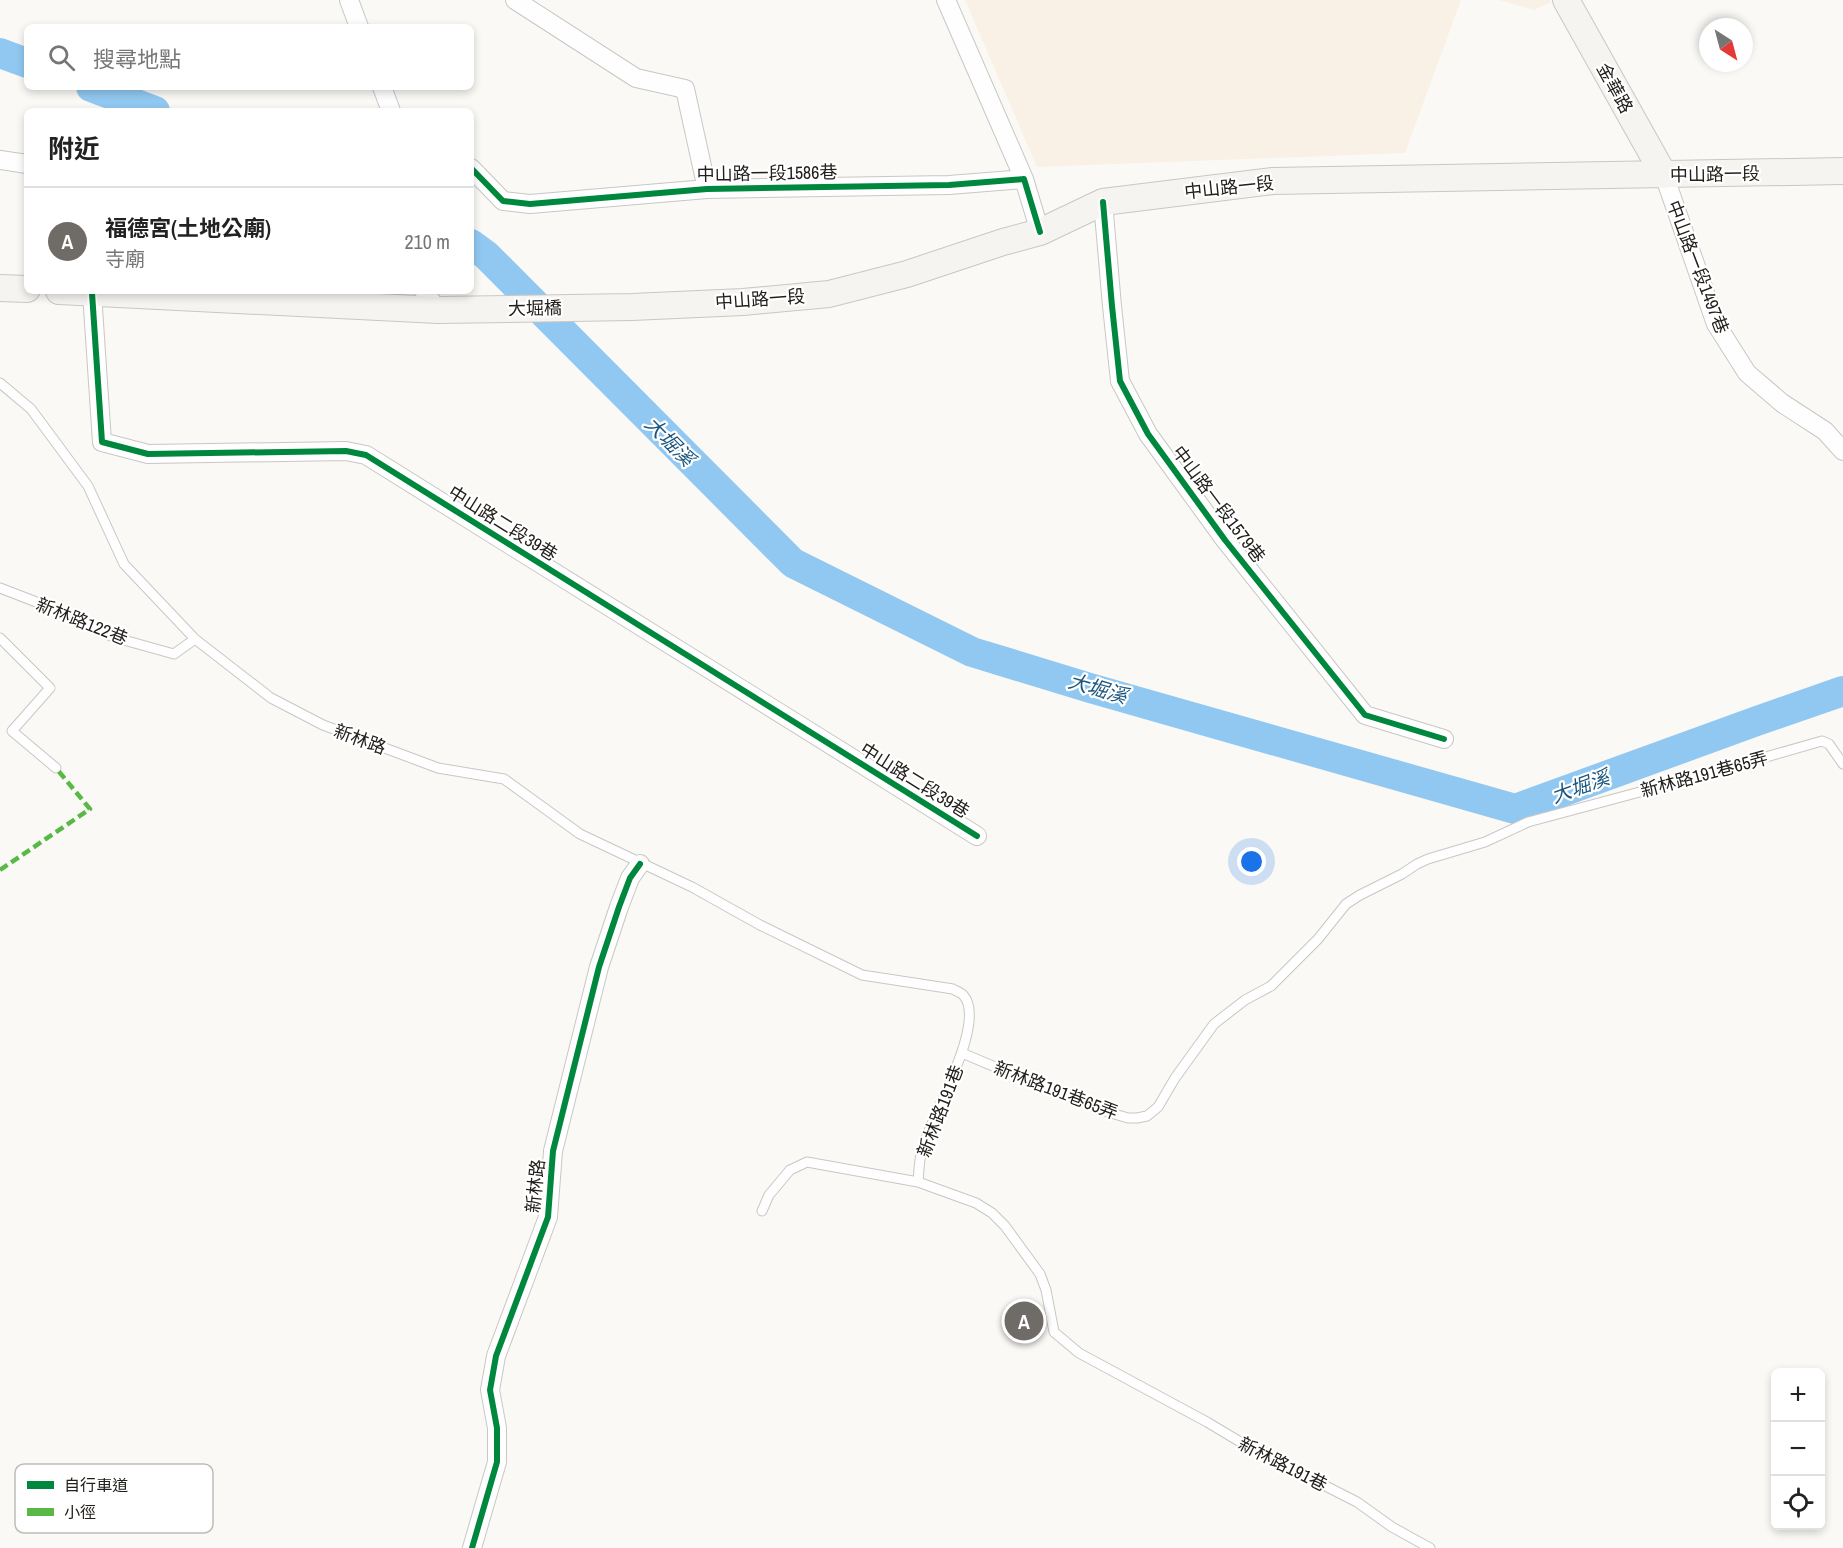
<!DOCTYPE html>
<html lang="zh-TW">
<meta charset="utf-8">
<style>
body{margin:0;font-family:"Archivo Narrow","Noto Sans TC",sans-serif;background:#f2f2f2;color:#222}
.controls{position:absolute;right:18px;bottom:18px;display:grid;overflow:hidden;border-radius:9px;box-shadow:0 3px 9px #0003}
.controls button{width:54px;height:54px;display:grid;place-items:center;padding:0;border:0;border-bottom:2px solid #e0e0e0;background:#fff;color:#222;font:30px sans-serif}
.compass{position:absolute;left:1699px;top:18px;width:54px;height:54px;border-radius:50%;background:#fff;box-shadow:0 3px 9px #0003;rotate:144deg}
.you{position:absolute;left:1252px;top:862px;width:21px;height:21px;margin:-15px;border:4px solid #fff;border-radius:50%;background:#1a73e8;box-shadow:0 0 0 9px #1a73e833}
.badge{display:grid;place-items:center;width:39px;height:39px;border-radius:50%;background:#6f6c68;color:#fff;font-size:20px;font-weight:700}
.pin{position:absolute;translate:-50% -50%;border:3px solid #fff;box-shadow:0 2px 6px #0006}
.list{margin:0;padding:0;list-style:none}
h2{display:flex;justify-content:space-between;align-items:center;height:78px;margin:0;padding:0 24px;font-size:26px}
h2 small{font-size:20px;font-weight:400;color:#767676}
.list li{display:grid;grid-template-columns:39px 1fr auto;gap:18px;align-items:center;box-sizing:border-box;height:108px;padding:0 24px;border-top:2px solid #e0e0e0}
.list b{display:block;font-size:22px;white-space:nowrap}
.list p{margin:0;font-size:20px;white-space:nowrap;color:#767676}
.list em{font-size:20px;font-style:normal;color:#767676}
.icon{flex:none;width:33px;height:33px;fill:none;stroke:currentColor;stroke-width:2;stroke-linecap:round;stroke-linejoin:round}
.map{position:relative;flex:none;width:1843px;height:1548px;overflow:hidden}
.search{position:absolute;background:#fff;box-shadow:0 3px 9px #0003;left:24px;top:24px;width:450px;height:66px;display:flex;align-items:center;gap:15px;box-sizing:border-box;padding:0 21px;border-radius:9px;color:#767676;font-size:22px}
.panel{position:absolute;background:#fff;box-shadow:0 3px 9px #0003;left:24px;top:108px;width:450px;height:186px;border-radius:9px}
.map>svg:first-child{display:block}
</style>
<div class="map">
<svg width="1843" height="1548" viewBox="0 0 1843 1548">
<rect width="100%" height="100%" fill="#fbf9f6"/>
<!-- built -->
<path fill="#f9f0e6" d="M965,0H1461L1405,153L1037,167Z
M1499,0H1550L1551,2L1534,10Z"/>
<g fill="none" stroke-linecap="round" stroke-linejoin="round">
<!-- river -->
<path stroke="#91c8f1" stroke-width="30" d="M0,53L27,63
M91,87L155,111
M471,244L486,255L793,563L972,652L1090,688L1515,809L1754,722L1843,691"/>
</g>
<!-- building -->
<path fill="#e2d5c6" stroke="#b7b5b2" stroke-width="1.5" d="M1023,1306L1037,1317L1024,1335L1011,1325Z"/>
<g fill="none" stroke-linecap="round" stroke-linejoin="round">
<defs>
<path id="lane" d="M0,383L31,409L88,486L124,564L195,639L271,698L323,725L438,768L504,779L580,834L692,887L760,925L862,975L953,989C956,991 962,993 964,996C987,1024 930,1118 922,1150C919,1160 919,1171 918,1182L976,1203L992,1213L1005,1226L1040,1274L1046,1290L1054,1332L1079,1353L1207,1422L1247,1446L1357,1502L1392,1527L1430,1548
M0,588L57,610L113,637L174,654L195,639
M0,638L50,688L12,731L56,768
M962,1053L1040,1086L1111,1113L1128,1118H1137L1147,1116L1158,1107L1175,1078L1214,1024L1245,1000L1271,986L1318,939L1346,904L1360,895L1402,874L1417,864L1428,859L1485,842L1528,822L1703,775L1822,741L1829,744L1843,764
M762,1211L769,1195L790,1170L807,1162L918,1182"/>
<path id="street" d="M349,0L359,27
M515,0L636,78L685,89L707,189
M946,0L1024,179
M382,87L391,111
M0,160L27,164
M471,168L503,201L530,204L707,189L949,185L1024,179L1040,232
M1664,175L1716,324L1747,373L1782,403L1825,431L1843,451
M1103,202L1112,306L1120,381L1148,434L1225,540L1365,715L1444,739
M424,291L438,310
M92,293L102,442L148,454L346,451L366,455L977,836
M472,1548L497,1462V1428L490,1390L496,1356L548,1217L553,1151L599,967L619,907L630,878L640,864"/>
<path id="secondary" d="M1566,0L1664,175
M0,288L27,289
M59,291L438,310L632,307L743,302L829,294L907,274L1003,242L1040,232L1103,202L1273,181L1843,171"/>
</defs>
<!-- lane casing -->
<use href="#lane" stroke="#c9c7c4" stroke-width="11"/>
<!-- street casing -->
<use href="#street" stroke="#c9c7c4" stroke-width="20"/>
<!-- secondary casing -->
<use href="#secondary" stroke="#c9c7c4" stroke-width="28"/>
<!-- lane -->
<use href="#lane" stroke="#fefefe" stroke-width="9"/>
<!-- street -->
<use href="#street" stroke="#fefefe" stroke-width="18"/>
<!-- secondary -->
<use href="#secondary" stroke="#f6f4f1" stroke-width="26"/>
<!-- quiet -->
<path stroke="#58b947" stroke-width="4.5" stroke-dasharray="9 4.5" stroke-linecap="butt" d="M0,870L90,809L56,768"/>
<defs>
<path id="cycleway" d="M471,168L503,201L530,204L707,189L949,185L1024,179L1040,232
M1103,202L1112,306L1120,381L1148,434L1225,540L1365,715L1444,739
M92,293L102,442L148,454L346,451L366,455L977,836
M472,1548L497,1462V1428L490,1390L496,1356L548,1217L553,1151L599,967L619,907L630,878L640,864"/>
</defs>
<!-- cycleway casing -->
<use href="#cycleway" stroke="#fff" stroke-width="10"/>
<!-- cycleway -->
<use href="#cycleway" stroke="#00873e" stroke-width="6"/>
</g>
<g text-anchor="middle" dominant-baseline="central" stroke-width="4.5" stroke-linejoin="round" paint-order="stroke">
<!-- street labels -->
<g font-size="18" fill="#23201c" stroke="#fff">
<text transform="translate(1615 88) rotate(61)">金華路</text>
<text transform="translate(767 173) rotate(-1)">中山路一段1586巷</text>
<text transform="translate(1715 174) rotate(-1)">中山路一段</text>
<text transform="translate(1229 187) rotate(-6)">中山路一段</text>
<text transform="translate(1698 267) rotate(69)">中山路一段1497巷</text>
<text transform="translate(760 299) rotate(-4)">中山路一段</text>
<text transform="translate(535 308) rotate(-1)">大堀橋</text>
<text transform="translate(1219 504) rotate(53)">中山路一段1579巷</text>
<text transform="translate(503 523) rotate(32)">中山路二段39巷</text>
<text transform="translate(82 621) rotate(22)">新林路122巷</text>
<text transform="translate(360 739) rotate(20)">新林路</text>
<text transform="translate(1704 774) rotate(-15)">新林路191巷65弄</text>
<text transform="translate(915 780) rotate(32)">中山路二段39巷</text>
<text transform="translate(1056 1090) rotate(21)">新林路191巷65弄</text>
<text transform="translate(940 1111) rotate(-69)">新林路191巷</text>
<text transform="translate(535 1186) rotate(-84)">新林路</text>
<text transform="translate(1283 1464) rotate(27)">新林路191巷</text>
</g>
<!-- water labels -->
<g font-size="20" font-style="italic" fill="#1c567e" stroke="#fff">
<text transform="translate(670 441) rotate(45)">大堀溪</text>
<text transform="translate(1098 688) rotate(16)">大堀溪</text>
<text transform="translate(1580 786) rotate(-20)">大堀溪</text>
</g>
</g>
<!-- legend -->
<rect x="15" y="1464" width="198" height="69" rx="9" fill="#fff" stroke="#bdbcbb" stroke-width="1.5"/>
<rect x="27" y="1481" width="27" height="8" fill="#00873e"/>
<rect x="27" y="1508" width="27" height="8" fill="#58b947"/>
<g font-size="16" fill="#23201c">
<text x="64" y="1491">自行車道</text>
<text x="64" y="1518">小徑</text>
</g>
</svg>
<div class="controls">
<button>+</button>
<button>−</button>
<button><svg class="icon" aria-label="locate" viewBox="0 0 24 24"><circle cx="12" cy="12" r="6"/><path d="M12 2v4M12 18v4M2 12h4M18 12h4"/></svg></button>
</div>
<svg class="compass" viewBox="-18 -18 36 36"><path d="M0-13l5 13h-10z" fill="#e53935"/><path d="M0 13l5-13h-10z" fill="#767676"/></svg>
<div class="you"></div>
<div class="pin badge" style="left:1024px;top:1321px">A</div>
<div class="search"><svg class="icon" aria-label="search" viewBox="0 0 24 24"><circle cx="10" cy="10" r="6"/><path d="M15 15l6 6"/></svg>搜尋地點</div>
<section class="panel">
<h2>附近<small></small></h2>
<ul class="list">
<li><span class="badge">A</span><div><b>福德宮(土地公廟)</b><p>寺廟</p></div><em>210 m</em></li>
</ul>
</section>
</div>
